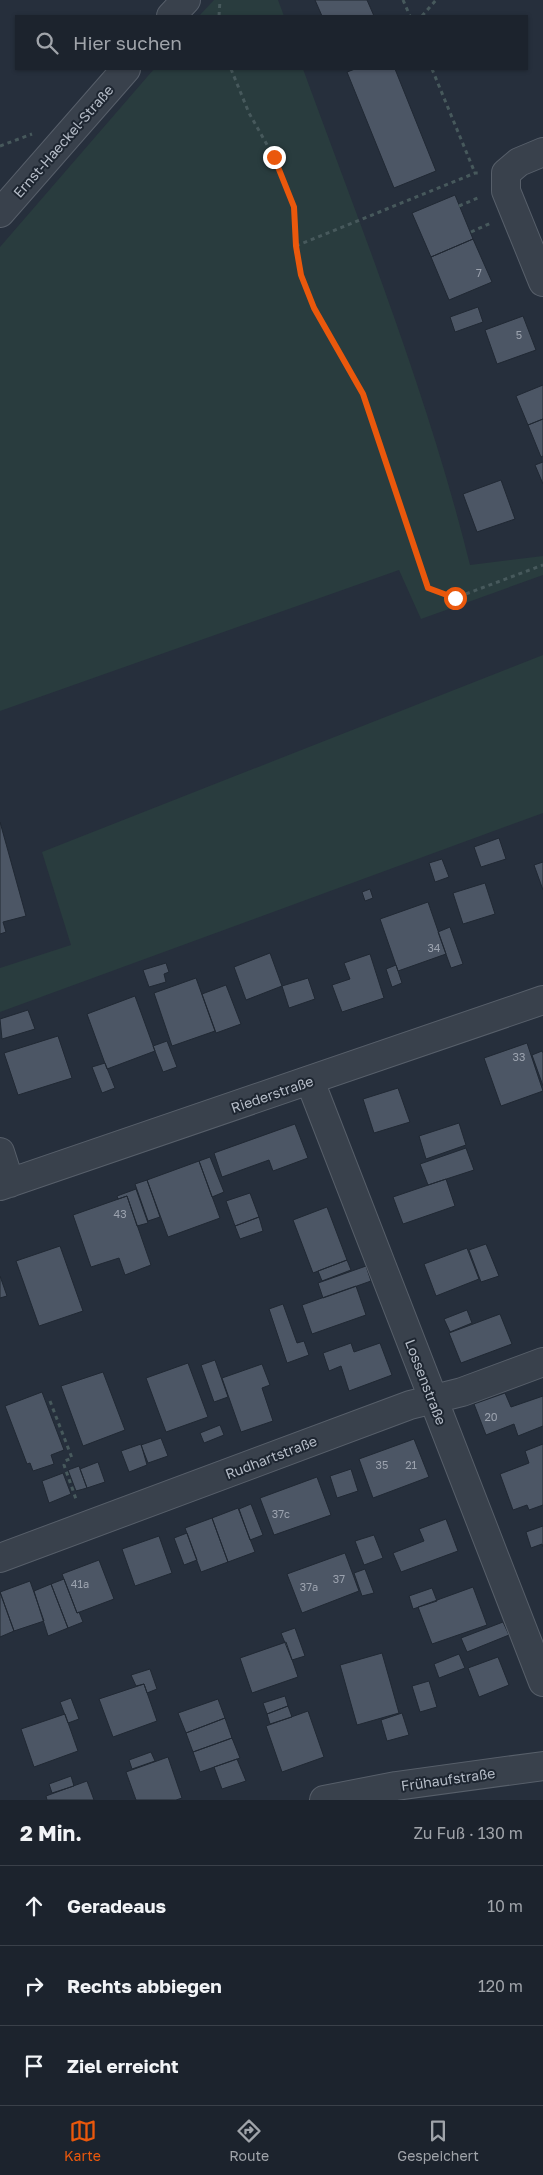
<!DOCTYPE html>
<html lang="de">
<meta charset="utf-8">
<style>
body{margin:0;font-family:"Golos Text",sans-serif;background:#252b35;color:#f1f3f6}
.stop{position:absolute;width:15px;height:15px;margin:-11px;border:4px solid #ea580c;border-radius:50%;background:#fff}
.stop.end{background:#ea580c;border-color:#fff;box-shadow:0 1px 5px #0008}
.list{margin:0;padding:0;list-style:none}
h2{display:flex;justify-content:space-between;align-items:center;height:65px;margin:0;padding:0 20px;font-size:21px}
h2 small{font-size:16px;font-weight:400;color:#a0a4aa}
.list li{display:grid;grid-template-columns:32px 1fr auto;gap:15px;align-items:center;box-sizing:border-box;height:80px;padding:0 20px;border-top:1px solid #3a4049}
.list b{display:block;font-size:19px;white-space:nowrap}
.list em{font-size:16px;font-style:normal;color:#a0a4aa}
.icon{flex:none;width:28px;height:28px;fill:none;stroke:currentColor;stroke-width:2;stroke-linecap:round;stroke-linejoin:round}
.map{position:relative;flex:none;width:543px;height:1800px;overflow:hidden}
.search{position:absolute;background:#1c232d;box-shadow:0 1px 4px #0004;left:15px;right:15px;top:15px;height:55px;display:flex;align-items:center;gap:12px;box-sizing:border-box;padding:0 18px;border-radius:0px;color:#a0a4aa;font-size:19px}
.sheet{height:305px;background:#1c232d}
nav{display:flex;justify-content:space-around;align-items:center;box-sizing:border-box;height:70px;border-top:1px solid #3a4049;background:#1c232d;font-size:14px;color:#a0a4aa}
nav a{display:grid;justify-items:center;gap:2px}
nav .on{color:#ea580c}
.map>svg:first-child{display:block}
</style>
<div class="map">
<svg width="543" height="1800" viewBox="0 0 543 1800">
<rect width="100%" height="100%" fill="#262f3c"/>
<!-- green -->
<path fill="#293c3e" d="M214,0H278L284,16H199Z
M154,69H303C363,233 428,395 470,565L543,556V575L421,619L399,570L0,711V247Z
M543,655V813L0,1012V968L71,945L42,852Z"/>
<!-- building -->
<path fill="#4c5665" stroke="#202833" d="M315,0H367L374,16H322Z
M355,69H395L436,171L394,188L347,72Z
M455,195L473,239L431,257L412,213Z
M473,239L492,282L449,300L431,257Z
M478,307L483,322L455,332L450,317Z
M523,316L536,350L497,364L485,330Z
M543,385V419L528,425L516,396Z
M543,419V456L541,457L528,425Z
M543,462V484L535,465Z
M501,480L515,519L477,532L463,494Z
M0,822L26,916L3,922L6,932L0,934Z
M499,838L506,859L481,867L474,847Z
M442,859L449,877L435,882L429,863Z
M543,862V890L534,865Z
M485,883L495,914L463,924L453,893Z
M370,889L373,898L365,901L362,892Z
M428,902L446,954L398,971L380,919Z
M450,927L463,964L451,968L438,932Z
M270,953L282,986L246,1000L234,967Z
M370,954L384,998L342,1012L332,985L350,979L344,963Z
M166,963L169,972L164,974L166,982L149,987L143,970Z
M396,965L402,983L392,987L386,969Z
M196,978L215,1031L172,1046L154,993Z
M308,978L315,999L289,1008L282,986Z
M226,985L241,1024L216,1033L202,994Z
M135,996L155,1051L107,1069L87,1014Z
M28,1010L35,1029L2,1039L0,1019Z
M58,1036L72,1078L18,1095L4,1053Z
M167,1041L177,1067L163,1072L153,1046Z
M527,1043L543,1091L501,1106L484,1058Z
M542,1051L543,1053V1086L532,1055Z
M105,1063L115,1088L102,1093L92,1067Z
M398,1088L410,1122L374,1133L363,1099Z
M459,1123L466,1145L426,1159L419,1136Z
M295,1124L308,1158L273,1171L269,1160L222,1177L214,1153Z
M466,1148L474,1170L428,1185L420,1164Z
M210,1157L224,1192L212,1197L199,1161Z
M199,1161L220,1218L168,1237L147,1180Z
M446,1179L455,1206L403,1224L393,1197Z
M147,1180L160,1217L148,1221L135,1184Z
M136,1189L148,1223L137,1226L127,1196L118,1199L117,1196Z
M250,1193L259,1217L235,1226L226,1201Z
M127,1196L151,1265L125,1275L119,1258L91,1267L73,1215Z
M327,1207L347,1260L313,1273L293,1220Z
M259,1217L263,1231L240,1239L235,1226Z
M486,1244L499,1276L481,1282L469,1250Z
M60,1246L83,1311L39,1326L16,1261Z
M467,1248L479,1279L436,1296L424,1264Z
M347,1260L351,1270L322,1281L318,1271Z
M366,1266L371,1281L323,1298L318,1283Z
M0,1276L7,1296L0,1298Z
M356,1286L366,1315L312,1334L302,1305Z
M283,1304L297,1343L304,1341L309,1355L287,1363L269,1309Z
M467,1310L472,1323L450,1332L444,1319Z
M500,1314L512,1344L461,1363L449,1333Z
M351,1343L354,1352L380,1343L392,1375L349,1391L341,1366L329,1371L323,1353Z
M215,1360L228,1397L214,1402L201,1365Z
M188,1363L208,1417L166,1432L146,1378Z
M262,1364L270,1385L262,1388L273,1421L241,1432L222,1378Z
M103,1372L125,1430L83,1446L61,1386Z
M42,1392L64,1450L51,1455L54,1464L33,1471L30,1463L27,1464L5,1406Z
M505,1393L511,1407L543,1396V1426L518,1436L514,1424L486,1435L474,1404Z
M220,1425L224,1435L204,1443L200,1433Z
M161,1438L168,1456L148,1463L141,1445Z
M414,1439L429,1477L373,1498L359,1459Z
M141,1444L147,1465L129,1472L121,1451Z
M543,1444V1505L529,1510L527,1505L513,1510L500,1474L529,1463L525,1451Z
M98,1462L105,1482L87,1488L80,1469Z
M79,1466L87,1488L76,1491L68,1470Z
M351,1469L358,1491L337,1498L330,1476Z
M63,1473L71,1494L49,1503L42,1481Z
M317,1477L331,1515L274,1535L260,1498Z
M251,1504L263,1535L250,1540L239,1509Z
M238,1508L255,1552L228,1562L212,1518Z
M212,1518L228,1562L201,1572L185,1528Z
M446,1519L458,1551L401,1572L393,1553L424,1541L419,1529Z
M543,1526V1547L542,1544L531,1548L526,1532Z
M187,1533L197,1560L184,1565L174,1538Z
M374,1535L383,1558L364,1565L355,1541Z
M159,1536L172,1573L135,1586L122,1549Z
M345,1553L359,1591L302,1613L287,1574Z
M99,1560L114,1599L77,1613L62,1574Z
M365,1569L374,1593L362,1596L354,1573Z
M64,1579L77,1613L79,1612L83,1622L68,1628L51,1584Z
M30,1581L44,1621L14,1631L0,1592Z
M51,1584L68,1628L48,1636L34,1591Z
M473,1587L487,1625L432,1644L418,1607Z
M432,1588L437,1601L413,1609L409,1596Z
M0,1592L14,1631L0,1637Z
M503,1622L509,1635L467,1652L461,1638Z
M295,1628L305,1656L292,1660L281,1633Z
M286,1642L298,1677L252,1693L240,1658Z
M382,1653L399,1713L357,1725L340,1665Z
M459,1654L465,1668L439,1678L434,1664Z
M498,1657L509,1685L479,1697L468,1668Z
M150,1669L157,1689L147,1693L144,1684L136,1686L131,1675Z
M429,1681L437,1707L420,1712L412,1686Z
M144,1684L157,1721L113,1737L99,1699Z
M285,1696L288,1706L267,1714L263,1703Z
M71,1698L79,1719L68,1723L60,1702Z
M218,1699L225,1718L186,1733L178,1713Z
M288,1706L292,1717L270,1724L267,1714Z
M308,1711L324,1757L282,1772L266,1726Z
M402,1713L409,1735L387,1741L381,1720Z
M65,1714L78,1751L34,1767L21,1729Z
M225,1718L232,1738L193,1752L186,1733Z
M232,1738L240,1758L200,1772L193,1752Z
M151,1752L155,1761L132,1769L129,1760Z
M168,1757L182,1798L176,1800H136L126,1772Z
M237,1759L246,1781L222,1789L214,1767Z
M71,1776L74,1786L52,1793L49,1784Z
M87,1781L94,1800H47L46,1796Z"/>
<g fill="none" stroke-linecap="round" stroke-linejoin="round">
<defs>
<path id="minor" d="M171,16L186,0
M543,152L519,162L506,173V191L543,282
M0,213L126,69
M310,1081L543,1682
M0,1152L10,1183
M0,1186L543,1000
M0,1558L410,1405L462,1392L543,1362
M324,1800L396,1786L543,1766"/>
</defs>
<!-- minor casing -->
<use href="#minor" stroke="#575f6a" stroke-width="30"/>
<!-- path -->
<path stroke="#47595c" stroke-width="3" stroke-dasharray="4 4" stroke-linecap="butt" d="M403,0L410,16
M219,16L220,0
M422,16L436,0
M231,69L249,113L274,157L294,207L296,246L301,275L314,307L363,394L428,588L455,598L543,565
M432,69L475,173
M0,146L32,134
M459,206L480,197
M471,232L491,223
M296,246L475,173H481
M50,1401L72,1458L65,1461L64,1465L77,1502"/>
<!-- minor -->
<use href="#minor" stroke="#39414c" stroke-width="28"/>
</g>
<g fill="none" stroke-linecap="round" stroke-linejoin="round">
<!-- route -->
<path stroke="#ea580c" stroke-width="6" d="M274,157L294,207L296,246L301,275L314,308L363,394L428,588L455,598"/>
</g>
<g text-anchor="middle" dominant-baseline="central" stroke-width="4" stroke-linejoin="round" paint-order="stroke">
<!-- number labels -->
<g font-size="11" fill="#9ba2ae">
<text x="479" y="272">7</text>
<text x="519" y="334">5</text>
<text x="434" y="947">34</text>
<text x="519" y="1056">33</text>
<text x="120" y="1213">43</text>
<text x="491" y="1416">20</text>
<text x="382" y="1464">35</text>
<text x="411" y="1464">21</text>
<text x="281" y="1513">37c</text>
<text x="339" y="1578">37</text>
<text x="80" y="1583">41a</text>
<text x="309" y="1586">37a</text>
</g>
<!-- street labels -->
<g font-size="14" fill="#b5bcc7" stroke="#1e2631">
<text transform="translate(63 141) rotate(-49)">Ernst-Haeckel-Straße</text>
<text transform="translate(272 1094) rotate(-19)">Riederstraße</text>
<text transform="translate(426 1382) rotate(69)">Lossenstraße</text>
<text transform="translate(271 1457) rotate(-21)">Rudhartstraße</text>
<text transform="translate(448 1779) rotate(-8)">Frühaufstraße</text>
</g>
</g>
</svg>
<div class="stop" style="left:455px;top:598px"></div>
<div class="stop end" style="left:274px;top:157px"></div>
<div class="search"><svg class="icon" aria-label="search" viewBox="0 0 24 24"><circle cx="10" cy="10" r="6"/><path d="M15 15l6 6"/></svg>Hier suchen</div>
</div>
<section class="sheet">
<h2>2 Min.<small>Zu Fuß · 130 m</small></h2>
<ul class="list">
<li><svg class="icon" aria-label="ahead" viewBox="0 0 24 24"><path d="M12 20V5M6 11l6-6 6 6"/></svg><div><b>Geradeaus</b></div><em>10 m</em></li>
<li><svg class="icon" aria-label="right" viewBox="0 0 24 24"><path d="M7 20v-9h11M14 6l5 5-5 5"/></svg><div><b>Rechts abbiegen</b></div><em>120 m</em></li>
<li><svg class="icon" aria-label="arrive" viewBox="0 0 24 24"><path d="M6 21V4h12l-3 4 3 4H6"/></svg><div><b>Ziel erreicht</b></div></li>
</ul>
</section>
<nav>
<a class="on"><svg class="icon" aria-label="map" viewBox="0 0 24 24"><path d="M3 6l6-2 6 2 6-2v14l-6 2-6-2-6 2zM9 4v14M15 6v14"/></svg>Karte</a>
<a><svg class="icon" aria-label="directions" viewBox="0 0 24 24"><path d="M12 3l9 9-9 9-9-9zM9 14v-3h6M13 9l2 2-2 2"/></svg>Route</a>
<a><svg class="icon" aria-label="saved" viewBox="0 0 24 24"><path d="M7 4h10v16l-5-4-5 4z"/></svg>Gespeichert</a>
</nav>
